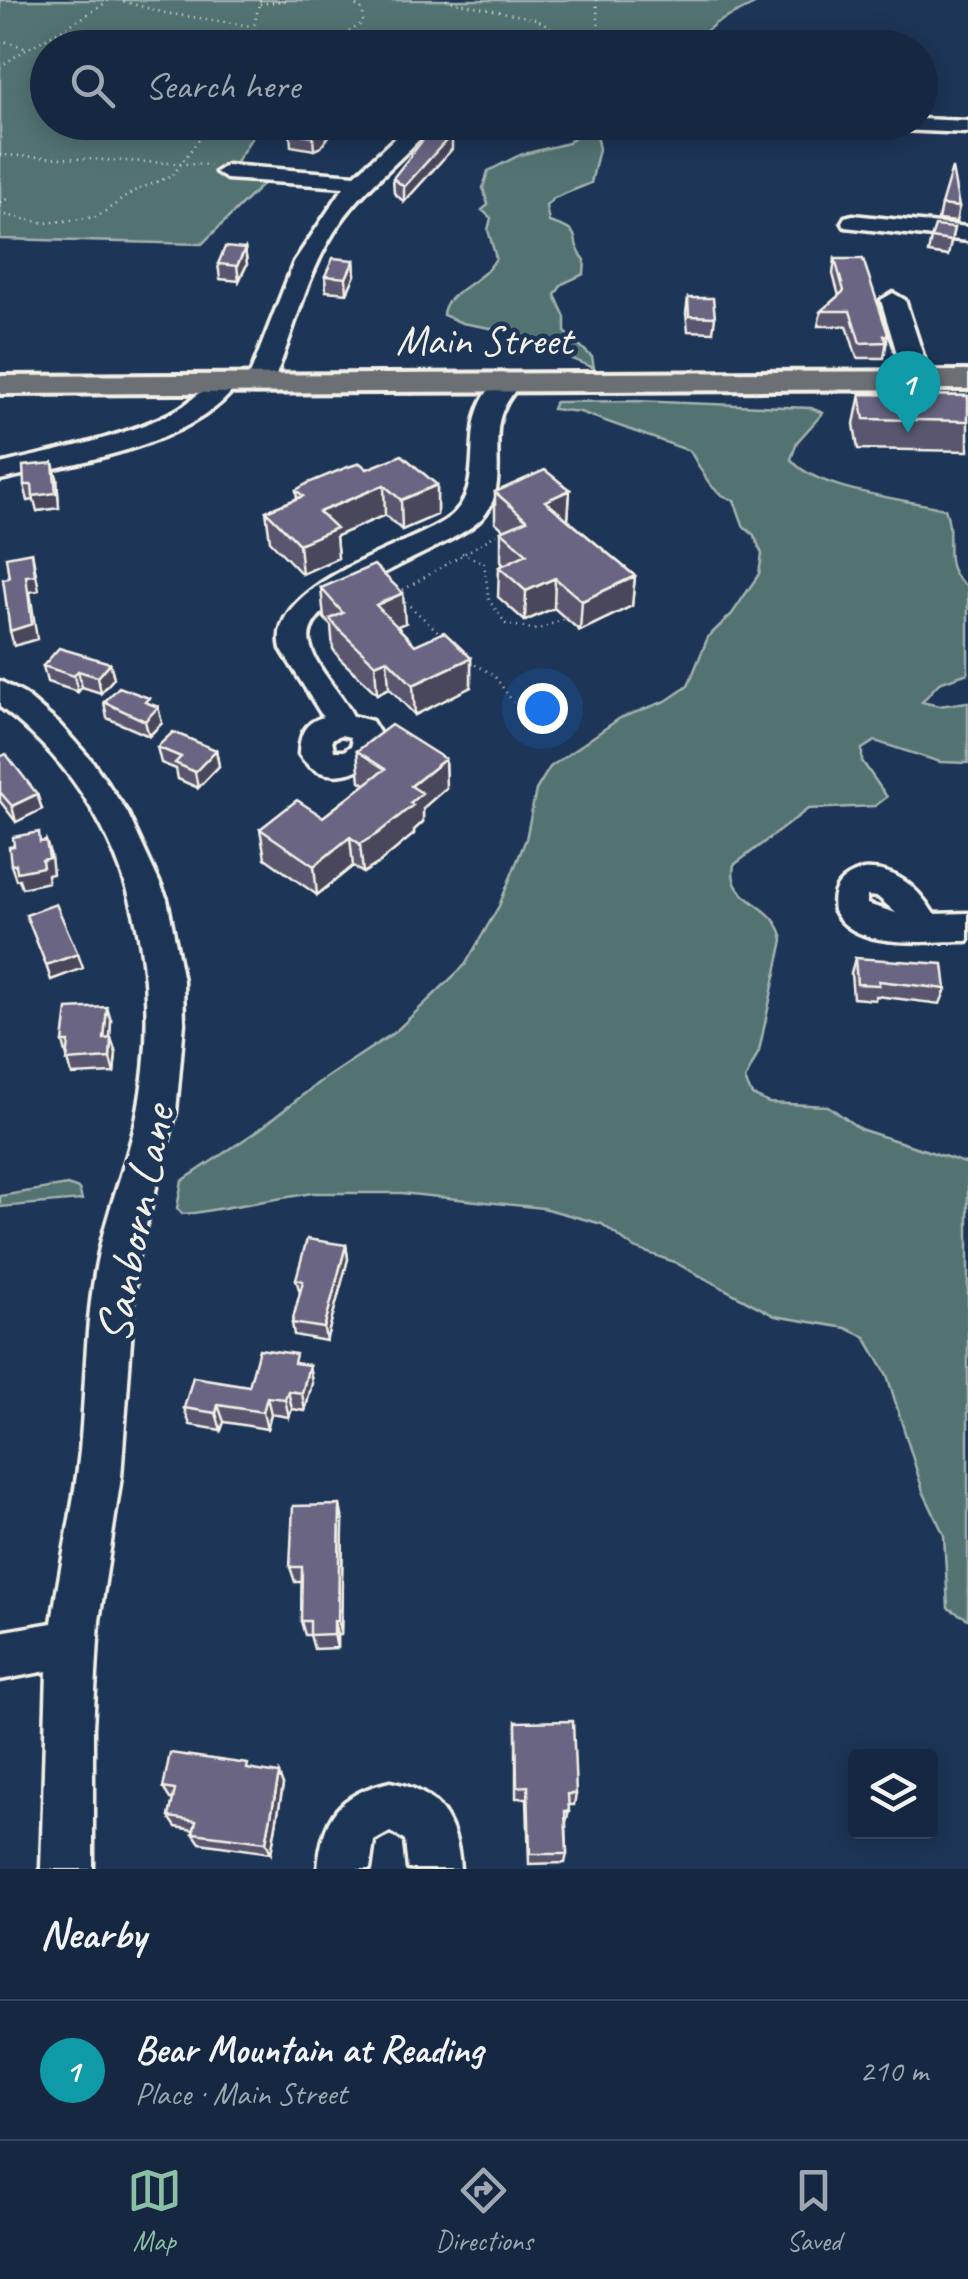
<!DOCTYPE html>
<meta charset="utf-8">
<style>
body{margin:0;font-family:Caveat,sans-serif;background:#23344c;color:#f1f3f6}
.controls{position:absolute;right:30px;bottom:30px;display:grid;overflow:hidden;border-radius:10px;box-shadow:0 5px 25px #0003}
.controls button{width:90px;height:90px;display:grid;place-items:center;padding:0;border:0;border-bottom:2px solid #35445a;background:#162841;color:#f1f3f6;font:50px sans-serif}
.you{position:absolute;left:542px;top:708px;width:35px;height:35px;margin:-25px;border:8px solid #fff;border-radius:50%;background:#1a73e8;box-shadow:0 0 0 15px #1a73e833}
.badge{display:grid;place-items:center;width:65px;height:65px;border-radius:50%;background:#8abfa5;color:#fff;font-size:32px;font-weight:700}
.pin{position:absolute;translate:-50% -82px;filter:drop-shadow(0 2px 5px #0008)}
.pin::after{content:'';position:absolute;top:52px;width:35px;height:30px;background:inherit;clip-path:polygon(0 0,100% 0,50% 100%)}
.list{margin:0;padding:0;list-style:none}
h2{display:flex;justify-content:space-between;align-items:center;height:130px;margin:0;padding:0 40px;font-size:42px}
h2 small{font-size:32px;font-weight:400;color:#9ea6b1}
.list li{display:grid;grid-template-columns:65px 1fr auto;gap:30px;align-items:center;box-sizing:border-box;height:140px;padding:0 40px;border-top:2px solid #35445a}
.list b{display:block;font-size:38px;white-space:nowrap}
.list p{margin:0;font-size:32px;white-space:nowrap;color:#9ea6b1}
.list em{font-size:32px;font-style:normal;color:#9ea6b1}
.icon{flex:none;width:55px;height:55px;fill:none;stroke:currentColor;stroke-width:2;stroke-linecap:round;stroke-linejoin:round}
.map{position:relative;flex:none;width:968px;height:1869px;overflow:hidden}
.search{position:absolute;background:#162841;box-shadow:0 5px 25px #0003;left:30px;right:30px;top:30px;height:110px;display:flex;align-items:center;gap:25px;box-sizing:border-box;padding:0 35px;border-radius:55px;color:#9ea6b1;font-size:38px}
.sheet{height:270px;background:#162841}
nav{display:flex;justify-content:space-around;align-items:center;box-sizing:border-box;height:140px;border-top:2px solid #35445a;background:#162841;font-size:28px;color:#9ea6b1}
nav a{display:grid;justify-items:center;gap:5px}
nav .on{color:#8abfa5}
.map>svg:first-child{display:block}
</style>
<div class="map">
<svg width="968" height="1869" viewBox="0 0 968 1869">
<rect width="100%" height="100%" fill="#1d3557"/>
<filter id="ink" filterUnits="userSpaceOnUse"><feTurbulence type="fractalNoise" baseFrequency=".01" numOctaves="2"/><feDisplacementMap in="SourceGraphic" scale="20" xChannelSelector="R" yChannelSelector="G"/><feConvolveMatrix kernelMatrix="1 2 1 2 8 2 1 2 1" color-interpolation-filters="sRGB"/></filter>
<g filter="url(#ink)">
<!-- green -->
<path fill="#527373" stroke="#a3b2ae" stroke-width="2.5" d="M0,0H763L716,23L687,47L48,48V122L261,123L233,167L267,180L202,244L0,239Z
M588,125L594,126L599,149L591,183L554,198L546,206L549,222C590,234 565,237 585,260L584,274L562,284L555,295L565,317V332L592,357L594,368L501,330L462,323L443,315C443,292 483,284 496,258L488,230L491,218L482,210L488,205L483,188L488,171L520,155L568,143Z
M634,401L811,408L823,413L797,442L791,459C813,490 906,499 945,509C957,537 937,569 968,587V673L939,683L922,702L939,706L968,702V763L940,762L875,741L862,749V761L887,797L875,806L808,809L734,865C726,904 776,900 783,940L759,1051L745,1080L752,1095L769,1103L828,1106L860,1129L968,1164V1619L948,1608L944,1535L923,1491L887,1375L865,1337L846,1328L775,1316L674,1262L634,1248L602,1224L543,1208L401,1193H312L194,1213L182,1214L177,1208L182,1181L260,1129L318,1083L395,1032L465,965L499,906L526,839L536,790L550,767L620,718L666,701L688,686L708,637L732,614L759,574L762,554L754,535L744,527L734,500C709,493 703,472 690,451L580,412L552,409L555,402Z
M67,1185L79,1189L82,1200L0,1207V1196Z"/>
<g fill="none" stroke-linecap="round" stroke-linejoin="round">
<defs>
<path id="minor" d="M920,119L968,121V133L854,128L844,122H920Z
M412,122H435C405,158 367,184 340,223C306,272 295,331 272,385L268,390H250L246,385L294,262L344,187L227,179L216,172L227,165L355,175Z
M853,215L968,227V241L845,227L842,222L845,217Z
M893,293L905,300L931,380L927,385H909L905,380L881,300Z
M508,374L521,382C512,395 502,406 499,422C493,455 507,490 482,518C451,551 297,595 310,644C316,670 341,692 353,716L372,721L385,742C371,776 320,789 299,754C300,736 303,723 323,717L281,649C265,584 405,548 446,520C489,490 459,434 486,394C493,384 497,377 508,374ZM341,735L350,737L352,745L344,751H334L332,739Z
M224,377L237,385C192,447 71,463 0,480V464C58,450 119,439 173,412C191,404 208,381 224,377Z
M0,681L24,694L60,725L92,761L127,812L167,899L183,981L184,1023L176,1112L137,1259L121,1477L99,1621L93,1727V1869H41L47,1671L0,1680V1632L52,1623C60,1566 74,1509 80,1451C86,1388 85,1324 97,1262C106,1212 127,1165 137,1116C167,964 128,803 0,707Z
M863,870C896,868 917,887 934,914L968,913V941C929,940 856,952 834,911C830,887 842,877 863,870ZM867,896L878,897L896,913L867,904Z
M390,1782C439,1791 457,1821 460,1869H408L405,1840L390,1832L374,1841L370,1869H318C323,1817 338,1794 390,1782Z"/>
<path id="major" d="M968,371V389L0,394V376Z"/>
</defs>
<!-- minor casing -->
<use href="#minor" stroke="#f4f1e8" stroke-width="7"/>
<!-- major casing -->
<use href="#major" stroke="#f4f1e8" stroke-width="8"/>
<!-- path -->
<path stroke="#f4f1e8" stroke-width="2.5" stroke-dasharray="1 5" stroke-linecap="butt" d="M118,0L165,13L252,26
M446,0L536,19L581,48
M596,0L601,48
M260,4L288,0
M0,40L24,47
M249,48L260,0
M324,48L363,23V11L349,0
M0,67C35,41 74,26 109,0
M0,155L210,165
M0,202L7,199
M0,214L45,223L97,217L134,191L172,176L199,139L222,122
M462,553L484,563L489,600L506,624L537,630L566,618
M398,593L499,533
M401,598L442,635
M470,662L493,674L513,702"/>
<!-- minor -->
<use href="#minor" fill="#1d3557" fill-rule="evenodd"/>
<!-- major -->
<use href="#major" fill="#6c6f75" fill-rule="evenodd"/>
</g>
<!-- wall -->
<path fill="#5a5770" stroke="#f4f1e8" stroke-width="2.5" d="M339,122L321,147L314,150L291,146L290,132Z
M637,122H663L659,130L637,127Z
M452,149L404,202L394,193L393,178Z
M941,205L959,207L956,222L938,220Z
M954,228L948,256L928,253L931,238Z
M245,249L247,264L239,281L220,279L218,264Z
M835,259L888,334L884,358H857L847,326H818L821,311L839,296L833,274Z
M354,260L355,275L347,293L326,291L325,276Z
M688,298L715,317L713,332L688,331L686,313Z
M860,394L968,396V451L858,449L854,424Z
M367,469L437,485V515L402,530L385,515L336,536L338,558L302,574L270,541L266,511L297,499L296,490Z
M57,478L59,508L37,511L34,500L28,501L24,485Z
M570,490L568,520L635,576L632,606L580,631L554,608L525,621L498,597L499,567L504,564L501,561V531L504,530L495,522V492Z
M321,588L405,623L397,626L415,645L471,658V687L415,715L389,688L377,694L340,659L333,649L331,626L324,618Z
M110,663L114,678L101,693L82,687L78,692L47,682L43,666Z
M104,702L150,704L158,707L162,723L149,736L107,718Z
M157,747L216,750L219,766L198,788L178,779L176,769L161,763Z
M357,751L445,759L446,788L423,808V822L414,830V834L379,863L363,873L353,866L317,895L265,858L260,829L323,817L365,784L360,781Z
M0,757L37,794L42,809L16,822L0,801Z
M855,958L946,989L940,1004L876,996L875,1000L853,998L851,973Z
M111,1021L110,1038L116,1053L114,1073L72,1075L63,1042Z
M346,1245L348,1259L326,1341L294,1335L292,1323L300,1293L296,1279Z
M298,1364L309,1365L312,1383L305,1411L292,1409L289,1417L271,1414L267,1429L224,1422L221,1430L190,1425L184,1408L249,1386Z
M343,1521L341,1635H337V1648L314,1649L310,1635H305L301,1621L302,1582H295L290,1567Z
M516,1722L576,1794L574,1805H568L569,1812L566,1822L567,1854L565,1863L529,1864L527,1798H516Z
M251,1770L283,1785L271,1853L200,1843L193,1833L194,1830L176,1827L169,1817L173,1799H170L163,1788Z"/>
<!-- shaded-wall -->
<path fill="#4a475b" stroke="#f4f1e8" stroke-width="2.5" d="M327,122H339L321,147L314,150L313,136Z
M452,134V149L404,202V187Z
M245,249L247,264L239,281L237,266Z
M354,260L355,275L347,293L346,278Z
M53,463L57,478L59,508L37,511L33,496Z
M384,485L385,515L336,536L338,558L302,574L299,544L319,512Z
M437,485V515L402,530L401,500Z
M570,490L568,520L545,501Z
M32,552L39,590L30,592L37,639L14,646L10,631Z
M635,576L632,606L580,631L582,601Z
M555,578L554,608L525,621L526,591Z
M403,593L405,623L377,635L376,605Z
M471,658V687L415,715L413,685Z
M387,659L389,688L377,694L375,664Z
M110,663L114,678L101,693L98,677Z
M78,671L82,687L78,692L74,676Z
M158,707L162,723L149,736L145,721Z
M216,750L219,766L198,788L195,772Z
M445,759L446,788L423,808V822L414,830V834L379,863L363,873L360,844L411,786Z
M37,794L42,809L16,822L12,806Z
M350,837L353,866L317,895L314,866Z
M46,841L51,856L53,874L47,875L48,882L22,888L19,879L16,880L11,865L42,860Z
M78,954L83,968L51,980L46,965Z
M107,1007L111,1021L109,1053L104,1039Z
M111,1038L116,1053L114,1073L110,1058Z
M346,1245L348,1259L326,1341L324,1328Z
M309,1365L312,1383L305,1411L302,1393Z
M288,1391L292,1409L289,1417L285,1399Z
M267,1397L271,1414L267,1429L263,1412Z
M218,1405L224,1422L221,1430L216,1413Z
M340,1505L343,1521L341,1635L338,1621Z
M334,1621L337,1635V1648L334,1634Z
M279,1774L283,1785L271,1853L266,1842Z"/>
<!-- building -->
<path fill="#696582" stroke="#f4f1e8" stroke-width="2.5" d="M297,122H327L320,132L313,136L290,132Z
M430,131L452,134L404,187L393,178Z
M952,168L959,207L941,205Z
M935,226L954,228L951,241L931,238Z
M225,247L245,249L237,266L218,264Z
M333,258L354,260L346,278L325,276Z
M835,259H863L888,334L884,335L887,342L860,343L850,311H821L844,291Z
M688,298H713L715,317L689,316Z
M860,394L968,396V421L864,419Z
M402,455L437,485L401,500L384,485L319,512L336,528L299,544L266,511L303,496L296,490L308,483L345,468L360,463L367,469Z
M53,463L56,493L33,496L32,485H24L23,466Z
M545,470L570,490L545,501L635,576L582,601L555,578L526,591L499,567L527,554L501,531L527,520L495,492Z
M32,552L35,575L26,576L32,624L10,631L3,579L9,578L6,557Z
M374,565L403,593L376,605L415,645L444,632L471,658L413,685L387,659L375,664L338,629L330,619L343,613L321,588Z
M59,648L110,663L98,677L78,671L74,676L43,666Z
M119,687L149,698L145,702L158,707L145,721L104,702Z
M391,725L445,759L411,786L422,793L410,803L413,805L377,834L360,844L350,837L314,866L260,829L297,800L323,817L385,769L357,751Z
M173,732L216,750L195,772L175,763L181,757L157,747Z
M6,754L37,794L12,806L0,792V757Z
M39,832L40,842L46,841L49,858L42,860L43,867L17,872L16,864L11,865L9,847L14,846L13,837Z
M56,904L78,954L46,965L26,915Z
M855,958L943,964L946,989L879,981V985L857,984Z
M107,1007L104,1039L111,1038L110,1058L67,1061L69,1042H63L67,1009Z
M307,1239L346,1245L324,1328L292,1323L303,1281L296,1279Z
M259,1349L296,1354L294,1363L309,1365L302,1393L288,1391L285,1399L267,1397L263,1412L218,1405L216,1413L184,1408L193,1377L249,1386Z
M340,1505L338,1621H334V1634L310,1635V1621H301L302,1567H290L293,1506Z
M573,1721L576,1794H568L569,1812L565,1811L567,1854H530L528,1786L517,1787L516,1722Z
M170,1753L248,1764L247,1769L279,1774L266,1842L193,1833L196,1821L169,1817L175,1790L163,1788Z"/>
</g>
<g text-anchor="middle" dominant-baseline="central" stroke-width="9" stroke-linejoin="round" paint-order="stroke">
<!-- far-street labels -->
<g font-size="42" fill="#f4f1e8" stroke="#1d3557">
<text x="484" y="340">Main Street</text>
</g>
<!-- street labels -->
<g font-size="50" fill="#f4f1e8" stroke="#1d3557">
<text transform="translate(135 1224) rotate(-79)">Sanborn Lane</text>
</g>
</g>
</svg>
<div class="controls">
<button><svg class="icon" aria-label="layers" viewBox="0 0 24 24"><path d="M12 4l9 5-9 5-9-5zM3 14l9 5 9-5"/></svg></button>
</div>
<div class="you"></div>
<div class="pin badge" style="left:908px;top:433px;background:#0f9aa8">1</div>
<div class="search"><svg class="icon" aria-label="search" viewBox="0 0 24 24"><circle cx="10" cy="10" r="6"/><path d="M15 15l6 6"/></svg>Search here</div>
</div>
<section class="sheet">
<h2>Nearby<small></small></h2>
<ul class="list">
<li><span class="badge" style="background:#0f9aa8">1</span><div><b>Bear Mountain at Reading</b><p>Place · Main Street</p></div><em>210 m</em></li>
</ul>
</section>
<nav>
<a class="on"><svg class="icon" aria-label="map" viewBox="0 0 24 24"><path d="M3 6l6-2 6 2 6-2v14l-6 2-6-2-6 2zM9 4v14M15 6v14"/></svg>Map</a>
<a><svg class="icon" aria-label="directions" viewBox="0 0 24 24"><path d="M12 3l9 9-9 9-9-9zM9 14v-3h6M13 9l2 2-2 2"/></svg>Directions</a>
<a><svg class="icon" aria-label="saved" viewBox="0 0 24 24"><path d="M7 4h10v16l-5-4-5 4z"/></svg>Saved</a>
</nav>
